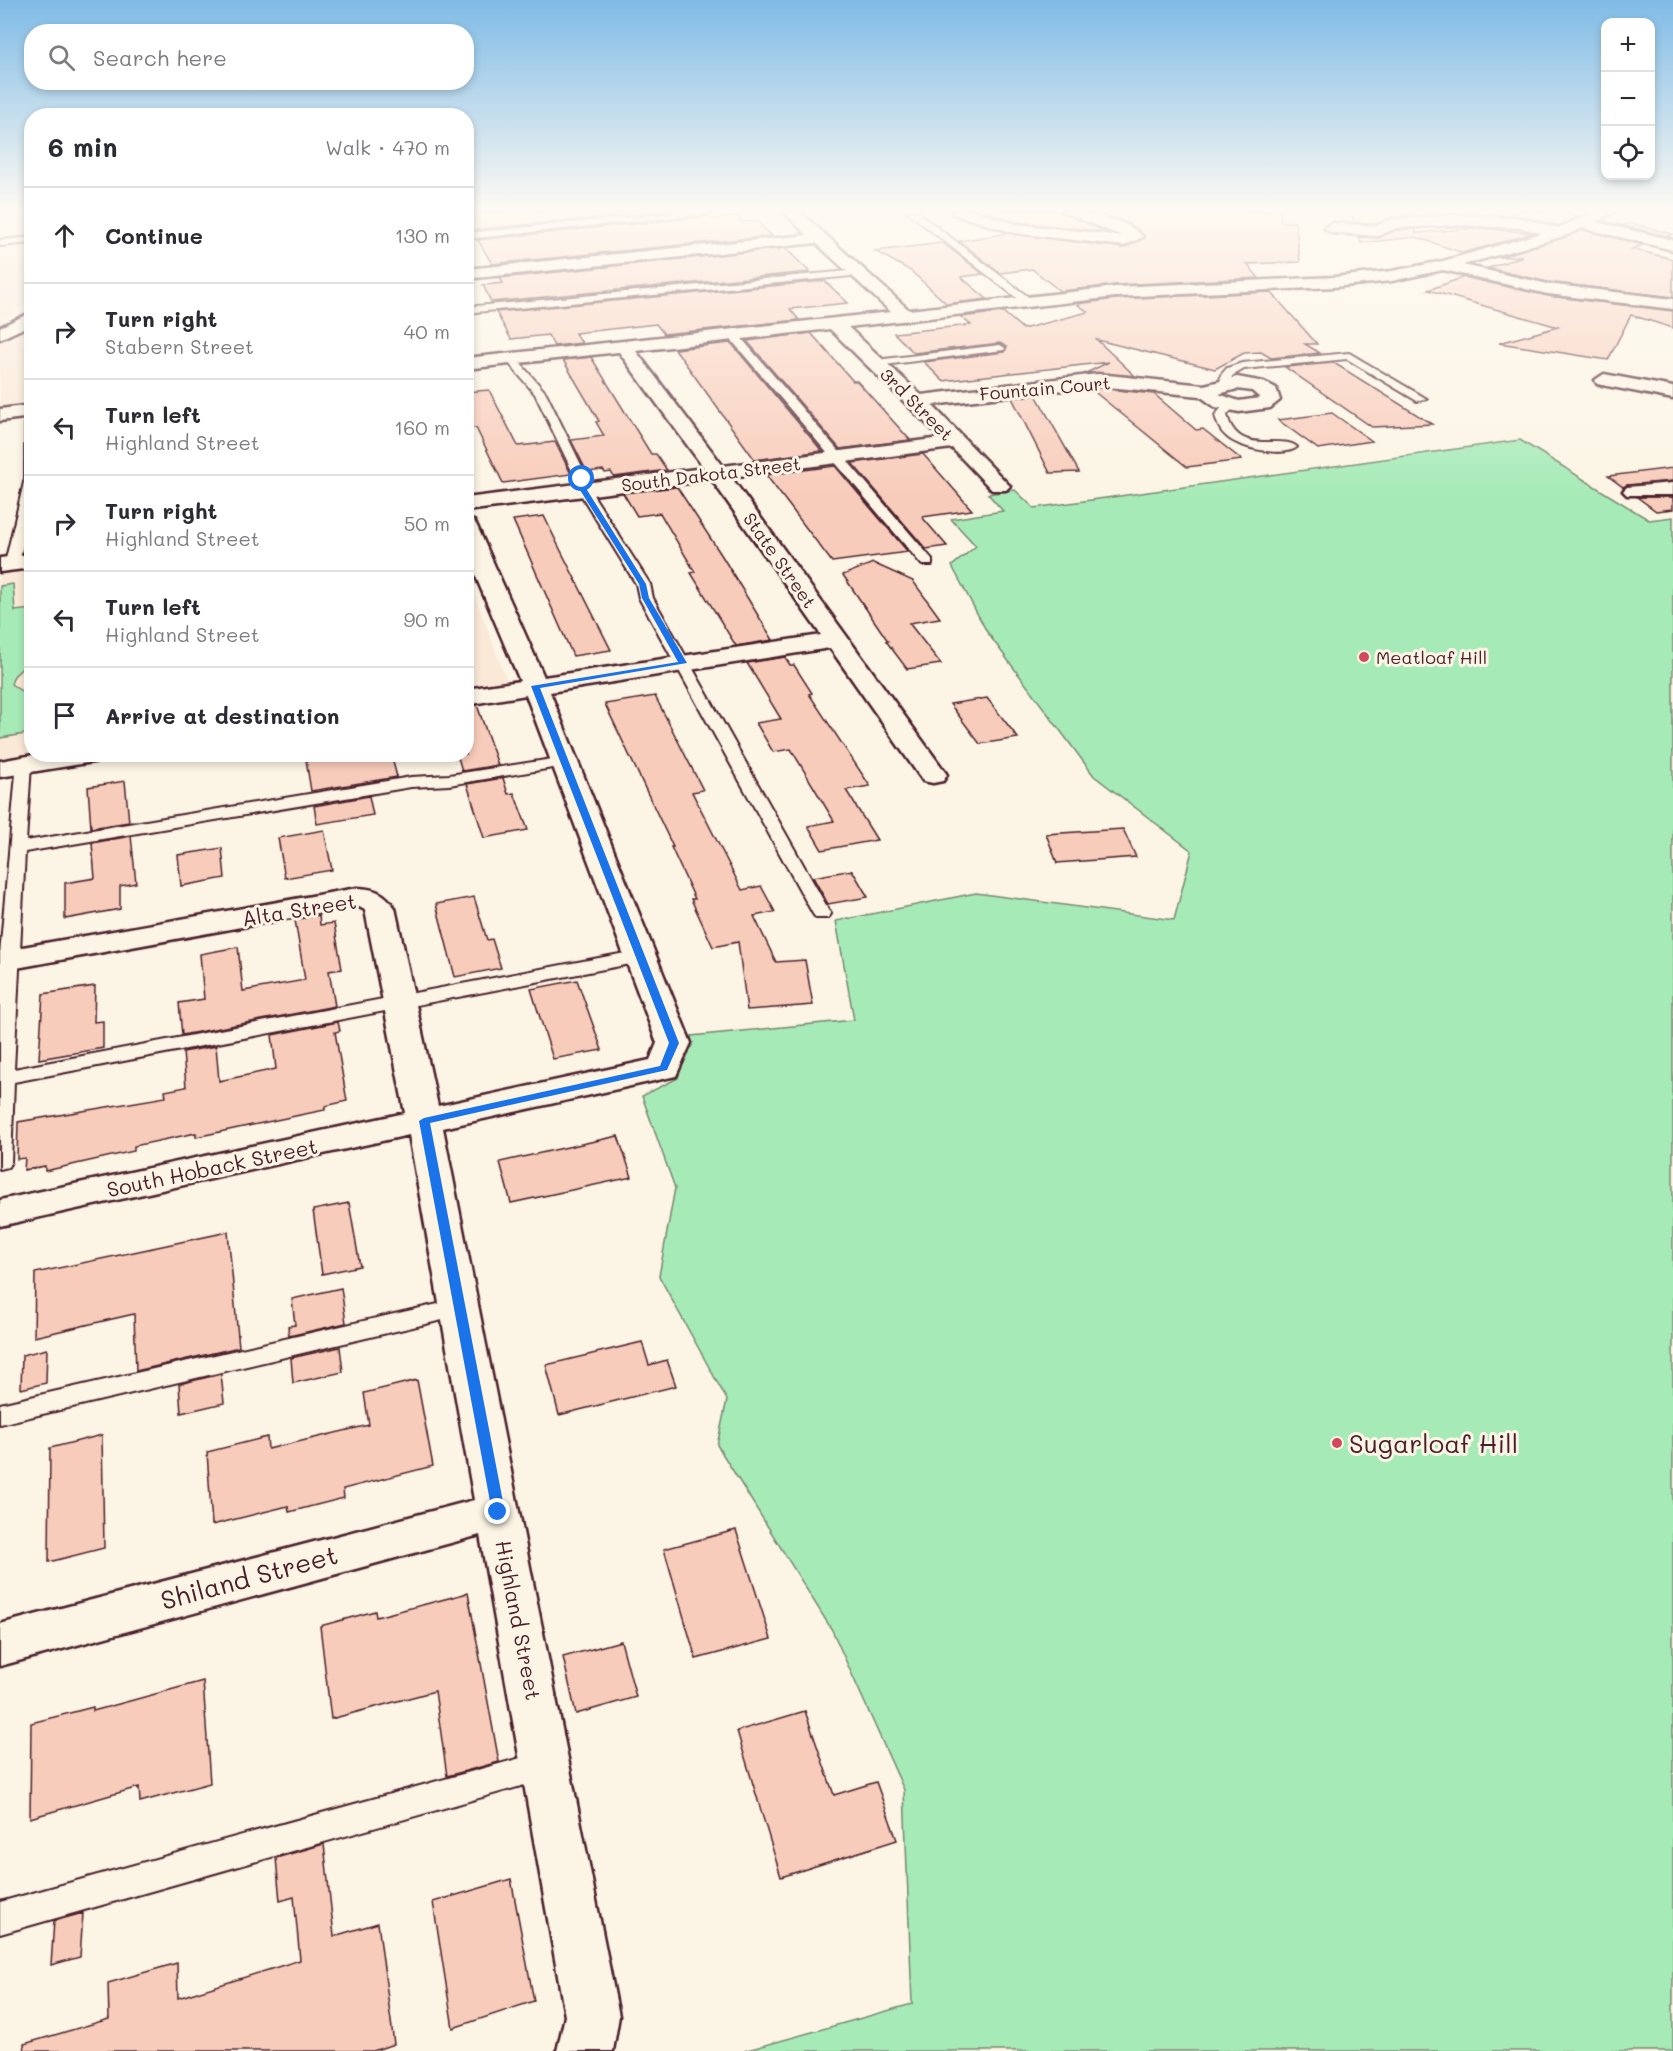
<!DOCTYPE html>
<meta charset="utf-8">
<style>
body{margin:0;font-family:Mali,sans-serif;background:#f2f2f3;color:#2b2b33}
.controls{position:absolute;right:18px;top:18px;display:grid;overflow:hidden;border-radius:12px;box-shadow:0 3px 9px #0003}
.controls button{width:54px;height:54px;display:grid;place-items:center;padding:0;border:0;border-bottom:2px solid #e1e1e2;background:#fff;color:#2b2b33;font:30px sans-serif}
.stop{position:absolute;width:18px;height:18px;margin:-14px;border:4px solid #1a73e8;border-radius:50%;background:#fff}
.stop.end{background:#1a73e8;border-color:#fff;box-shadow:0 2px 6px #0008}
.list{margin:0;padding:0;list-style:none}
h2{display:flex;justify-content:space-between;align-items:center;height:78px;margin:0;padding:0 24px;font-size:26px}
h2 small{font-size:20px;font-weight:400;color:#7c7c81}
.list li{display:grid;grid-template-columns:39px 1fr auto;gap:18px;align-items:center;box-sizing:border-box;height:96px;padding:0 24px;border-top:2px solid #e1e1e2}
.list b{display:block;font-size:22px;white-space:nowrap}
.list p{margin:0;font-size:20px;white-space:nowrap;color:#7c7c81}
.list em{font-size:20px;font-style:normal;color:#7c7c81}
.icon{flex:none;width:33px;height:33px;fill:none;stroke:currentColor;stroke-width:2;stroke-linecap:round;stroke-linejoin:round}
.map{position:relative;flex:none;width:1673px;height:2051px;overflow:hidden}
.search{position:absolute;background:#fff;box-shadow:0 3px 9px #0003;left:24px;top:24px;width:450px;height:66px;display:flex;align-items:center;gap:15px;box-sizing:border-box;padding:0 21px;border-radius:24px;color:#7c7c81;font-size:22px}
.panel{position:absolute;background:#fff;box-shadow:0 3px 9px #0003;left:24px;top:108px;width:450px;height:654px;border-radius:24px}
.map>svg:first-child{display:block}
</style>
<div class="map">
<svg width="1673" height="2051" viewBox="0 0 1673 2051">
<rect width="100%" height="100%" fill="#fcf5e5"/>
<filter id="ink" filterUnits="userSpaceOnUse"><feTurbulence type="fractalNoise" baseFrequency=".0167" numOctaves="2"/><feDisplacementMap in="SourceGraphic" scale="12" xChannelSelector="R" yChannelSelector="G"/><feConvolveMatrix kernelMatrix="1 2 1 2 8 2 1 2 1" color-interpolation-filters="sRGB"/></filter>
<g filter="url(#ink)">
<!-- built -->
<path fill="#fbe9d8" d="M0,211H31V301L0,321Z
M22,330H27L21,335V342L31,344V404L0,407V342Z
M31,570V754L0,758V574Z
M466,575H467L507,681L467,687Z"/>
<!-- green -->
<path fill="#a6ebb7" stroke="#788571" stroke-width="1.5" d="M1520,440L1649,520L1673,517V2051H744L912,2004L904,1790L832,1630L717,1445L727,1400L659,1276L675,1188L642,1096L678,1078L691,1036L854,1020L836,921L976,893L1174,920L1192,851L1094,776L987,632L952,566L976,546L951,519L1003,511L988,494L1015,490L1034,508Z
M13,584L15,611L31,609V660L14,676L11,684L31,698V733L0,738V586Z"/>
<!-- building -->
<path fill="#f8ccba" stroke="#4a1f2b" stroke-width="1.5" d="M507,211H672L472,230L466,220V215Z
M983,211H1060L1107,232L1016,222Z
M1088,211H1280L1281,222H1295L1300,262L1247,264L1259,278L1116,285L1060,291L1032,269L1000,273L959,241L1008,233L1124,248L1145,237L1128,223Z
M1350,211H1414V215L1393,217L1376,224L1354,222Z
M1521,211H1558L1579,216L1558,226L1511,215Z
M709,216L712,219L737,216L743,222L756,221L772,236L492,264L478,240Z
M1604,221L1622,226L1630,223L1673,234L1667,236Z
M1478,228L1533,233L1463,253L1416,237L1361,243L1359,237L1378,238L1397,230L1416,229V233Z
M1583,230L1643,245L1632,249L1673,259V297L1548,282L1488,268L1523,256L1500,257Z
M943,243L983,274L961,277L987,299L947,304L911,271L875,251Z
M785,248L810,272L491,302L483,285L503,283L500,278Z
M1464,277L1548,296L1673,311V328L1631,315L1608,360L1499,343L1558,327L1428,290Z
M825,281L848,303L790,309L799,320L664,334L656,324L575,333L582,343L554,346L548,335L511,339L496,312Z
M1271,292L1317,344H1305L1320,353L1271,358L1261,352L1244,353L1215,369L1097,340L1135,376L1086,373L1109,362L943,381L924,362L1004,352L1007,347L1000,343L914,353L894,333L971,325L961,317L1003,312L1023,329L1088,312L1077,304L1116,299Z
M811,333L853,381H857L910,440L840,449L747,341Z
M731,343L822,451L755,460L675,349Z
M591,357L651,454H656L667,470L614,477L611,472L605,473L603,470L587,472L571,440L604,436L596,422L599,421L563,360Z
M1334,363L1432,424L1372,427L1285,367Z
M1098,388L1154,394L1196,430L1203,429L1242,460L1187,467L1091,389Z
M489,390L518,446L555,442L571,474L503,483L476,428L466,429V392Z
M1036,395L1079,472L1050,473L1012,398Z
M1332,413L1372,441L1318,449L1278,420Z
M923,454L972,510L922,517L947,546L926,549L852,463Z
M835,466L908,552L832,562L766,475Z
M1673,468V481L1627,485L1623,487L1608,476Z
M677,487L722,556L773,640L736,646L691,573L695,572L660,513L637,516L623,493Z
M1637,497H1673V509L1656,511Z
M544,516L558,545L611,650L573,656L513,520Z
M873,563L913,581L940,618L909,623L941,664L907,669L886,641H888L843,575Z
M785,657L790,665H794L812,693L809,694L870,786L846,790L877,840L822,850L808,826L834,821L791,749L773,752L756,723L781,719L747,663Z
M655,696L703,790L692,792L742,890L761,886L775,912L754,916L776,962L805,960L813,1005L747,1010L738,942L713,947L691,899H695L671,847H673L605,704Z
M987,698L1018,738L980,744L950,704Z
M477,705L498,765L462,771L457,754H466V707Z
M305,754H391L397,777L311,791Z
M503,778L508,794L514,793L528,830L484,838L467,784Z
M125,781L129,822L91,828L88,787Z
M369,796L373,815L317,824L314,806Z
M1123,829L1136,857L1057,863L1046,834Z
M324,830L332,870L285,878L278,838Z
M131,836L136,883L120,886V909L65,919V883L95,878L92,843Z
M222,848L225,878L181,886L178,855Z
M852,870L868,897L828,904L813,877Z
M474,897L487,940L492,939L501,968L455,977L436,904Z
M319,915L320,925L334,923L342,969L329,971L335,1006L182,1035L179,1003L204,999L200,954L238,947L243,991L305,980L295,920Z
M577,980L602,1050L553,1059L531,989Z
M95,986L94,1022L103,1021V1048L39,1059L43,994Z
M338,1022L340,1031L335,1032L347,1101L325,1106V1110L300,1115L196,1137V1133L134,1146V1151L45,1171V1166L24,1170L25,1158L17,1159L18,1122L166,1097L165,1091L186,1087L183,1052L216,1046L219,1081L276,1069L272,1035Z
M618,1136L632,1177L511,1203L500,1162Z
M349,1203L360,1266L322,1274L313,1210Z
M228,1232L239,1347L136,1371L134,1314L34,1337L35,1273Z
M341,1288L346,1323L289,1336L288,1326L295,1325L292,1299Z
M642,1342L649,1365L667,1360L676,1386L559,1415L546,1365Z
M340,1347L343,1372L293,1383L291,1358Z
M47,1349L46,1383L21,1389L22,1355Z
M221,1374L224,1403L181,1413L179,1384Z
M417,1380L433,1466L343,1489L344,1498L289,1512L288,1506L212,1525L207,1452L267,1437L268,1449L369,1425L364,1393Z
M102,1435L104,1548L49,1562L50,1448Z
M736,1530L771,1639L696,1659L664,1549Z
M468,1593L499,1762L447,1776L435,1691L331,1719L320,1626L375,1611L376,1617Z
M621,1641L636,1697L576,1714L563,1657Z
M203,1681L210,1783L140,1802L139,1787L30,1818L31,1723L93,1707V1711Z
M805,1711L834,1795L876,1782L897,1840L781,1877L737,1731Z
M324,1844L334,1936L378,1923L394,2044L373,2051H25L24,2044L109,2019L108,1983L177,1963L178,1998L300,1960L294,1897L280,1901L276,1858Z
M511,1879L534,2001L453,2028L433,1902Z
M83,1913L80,1957L51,1965L54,1921Z"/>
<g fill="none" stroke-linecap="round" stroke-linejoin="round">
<defs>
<path id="service" d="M698,211H733L466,239V233Z
M906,211H916L1031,299V303H1023Z
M32,237V243L0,246V240Z
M859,270L862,271V275L466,313V307Z
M728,332H736L932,559V565H922L728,336Z
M1000,345L1005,348L1004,350L876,366L871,363L876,360Z
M1349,353L1427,399L1417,401L1347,359L1244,369L1232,376L1230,386L1220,384L1221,375L1227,368L1242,363Z
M507,357H515L546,393L588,479L590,490L650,584L653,598L831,914L828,918H816L813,914L639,598L636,584L578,490L576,479L535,394L507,361Z
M1226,403L1236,405L1227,415C1238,458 1281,433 1297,447C1284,458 1237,448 1226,436C1219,430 1217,423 1215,415Z
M31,408L32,504L19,563L12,567L5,563L25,478V411Z
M565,757L571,759L573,762L571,765L449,785L411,787L25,852L14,1069L641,950L650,956L641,962L14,1082L11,1162L8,1167L0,1169V955L17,762H29L31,765L26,841L411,777L449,775Z
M460,1299L468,1302L472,1308L468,1314L0,1424V1404Z
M546,1751L556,1755L561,1765L556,1775L546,1779L0,1934V1902Z"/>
<path id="minor" d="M783,211H799L909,310L1116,287L1334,277L1392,271L1443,261L1542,233L1521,228L1457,225L1396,228L1378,236L1332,233L1324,228L1332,223L1376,226L1393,219L1457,215L1521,218L1558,228L1596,211H1616L1596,222L1673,240V250L1583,228L1564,236L1463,265L1548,284L1673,299V309L1548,294L1443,270L1392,281L1334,287L1116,297L848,327L921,395L1098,374L1204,385L1237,377L1264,382L1276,388L1280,400L1270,408L1239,412L1215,407L1200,396L1098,386L932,405L1006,482L1010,486L1006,490H992L952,448L731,477L943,769L947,775L943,781L933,783L923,781L830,648L550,692L691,1043L676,1076L443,1128L619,2016L613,2051H557L565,2016L480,1535L0,1666V1624L474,1500L409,1135L0,1226V1200L405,1113L365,910L357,906L0,971V951L357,888C376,889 384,892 395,908L438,1106L650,1060L657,1043L526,695L466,705V689L520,681L466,553V520L474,521L477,526L544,677L821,635L712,480L466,511V498L704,468L619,352L466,369V358L891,312L816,243L466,279V269L807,235ZM830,329L941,438L723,466L636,351ZM1237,389L1252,391L1260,398L1239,401L1219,394Z
M951,211H975L1016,224L1122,236L1062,211C1084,211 1128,219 1143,237L1124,246L1015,233L953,214Z
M1604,374L1673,387V399L1597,384L1595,380Z
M32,405V417L0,421V409Z
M1673,483V495H1627L1623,491L1627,487Z
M32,554V568L0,572V558Z
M39,754H106L103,760L93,762L0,777V761Z"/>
<path id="tertiary" d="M32,312V324L0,339V327Z"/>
</defs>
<!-- service casing -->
<use href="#service" stroke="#4a1f2b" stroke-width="4"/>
<!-- minor casing -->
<use href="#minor" stroke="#4a1f2b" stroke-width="5"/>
<!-- tertiary casing -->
<use href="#tertiary" stroke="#4a1f2b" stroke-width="5"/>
<!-- service -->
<use href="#service" fill="#fcf5e5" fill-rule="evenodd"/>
<!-- minor -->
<use href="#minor" fill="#fcf5e5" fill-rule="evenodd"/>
<!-- tertiary -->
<use href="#tertiary" fill="#fcf5e5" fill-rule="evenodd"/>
</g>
</g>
<!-- sky -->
<linearGradient id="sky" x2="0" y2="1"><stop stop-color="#7fbbe6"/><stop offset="0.42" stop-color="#fefaf3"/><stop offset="1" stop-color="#fefaf3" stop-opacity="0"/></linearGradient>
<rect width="1673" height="498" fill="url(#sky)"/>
<!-- route -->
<path fill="#1a73e8" d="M582,477L585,479L587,490L646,584L649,598L687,663L540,688L679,1043L667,1070L430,1123L505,1512L498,1517L492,1512L419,1121L424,1118L660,1066L669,1043L531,686L678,662L642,598L639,584L580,490L579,479Z"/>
<!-- markers -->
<g fill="#d1495b" stroke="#fcf5e5" stroke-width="2">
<circle cx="1364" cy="657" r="6"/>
<circle cx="1337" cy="1443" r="6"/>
</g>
<g text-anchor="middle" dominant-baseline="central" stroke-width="6" stroke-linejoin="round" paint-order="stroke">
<!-- far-street labels -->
<g font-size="18" fill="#4a1f2b" stroke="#fcf5e5">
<text transform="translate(1045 388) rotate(-5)">Fountain Court</text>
<text transform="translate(917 404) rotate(45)">3rd Street</text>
<text transform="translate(711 474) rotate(-7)">South Dakota Street</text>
<text transform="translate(780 560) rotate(55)">State Street</text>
</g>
<!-- far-poi labels -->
<g font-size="18" fill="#4a1f2b" stroke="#fcf5e5" text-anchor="start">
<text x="1376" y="657">Meatloaf Hill</text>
</g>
<!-- street labels -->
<g font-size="21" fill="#4a1f2b" stroke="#fcf5e5">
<text transform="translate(299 909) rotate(-9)">Alta Street</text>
<text transform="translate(212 1167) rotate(-12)">South Hoback Street</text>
<text transform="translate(519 1620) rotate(79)">Highland Street</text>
</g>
<!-- near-poi labels -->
<g font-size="26" fill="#4a1f2b" stroke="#fcf5e5" text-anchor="start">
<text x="1349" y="1443">Sugarloaf Hill</text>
</g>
<!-- near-street labels -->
<g font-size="26" fill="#4a1f2b" stroke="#fcf5e5">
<text transform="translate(249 1577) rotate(-15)">Shiland Street</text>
</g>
</g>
</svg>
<div class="controls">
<button>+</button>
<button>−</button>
<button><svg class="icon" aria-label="locate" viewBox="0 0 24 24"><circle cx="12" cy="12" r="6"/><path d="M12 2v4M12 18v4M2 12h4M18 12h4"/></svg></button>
</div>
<div class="stop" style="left:582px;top:479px"></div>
<div class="stop end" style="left:498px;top:1512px"></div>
<div class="search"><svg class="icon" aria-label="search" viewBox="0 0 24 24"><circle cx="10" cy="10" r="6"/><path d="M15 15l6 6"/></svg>Search here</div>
<section class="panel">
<h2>6 min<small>Walk · 470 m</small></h2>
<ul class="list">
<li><svg class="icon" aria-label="ahead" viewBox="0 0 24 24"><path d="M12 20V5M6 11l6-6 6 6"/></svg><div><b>Continue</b></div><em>130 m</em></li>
<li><svg class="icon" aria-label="right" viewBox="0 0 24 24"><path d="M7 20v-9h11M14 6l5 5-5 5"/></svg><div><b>Turn right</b><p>Stabern Street</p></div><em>40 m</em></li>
<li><svg class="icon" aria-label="left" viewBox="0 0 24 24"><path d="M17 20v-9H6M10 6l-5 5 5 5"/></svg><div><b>Turn left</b><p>Highland Street</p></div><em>160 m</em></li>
<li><svg class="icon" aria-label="right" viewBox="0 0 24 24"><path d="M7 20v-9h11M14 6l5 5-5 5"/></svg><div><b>Turn right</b><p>Highland Street</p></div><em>50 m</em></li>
<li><svg class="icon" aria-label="left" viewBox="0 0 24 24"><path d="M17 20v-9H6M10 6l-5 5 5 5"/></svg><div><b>Turn left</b><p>Highland Street</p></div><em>90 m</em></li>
<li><svg class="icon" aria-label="arrive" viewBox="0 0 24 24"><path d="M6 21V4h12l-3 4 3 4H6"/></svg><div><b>Arrive at destination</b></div></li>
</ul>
</section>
</div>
